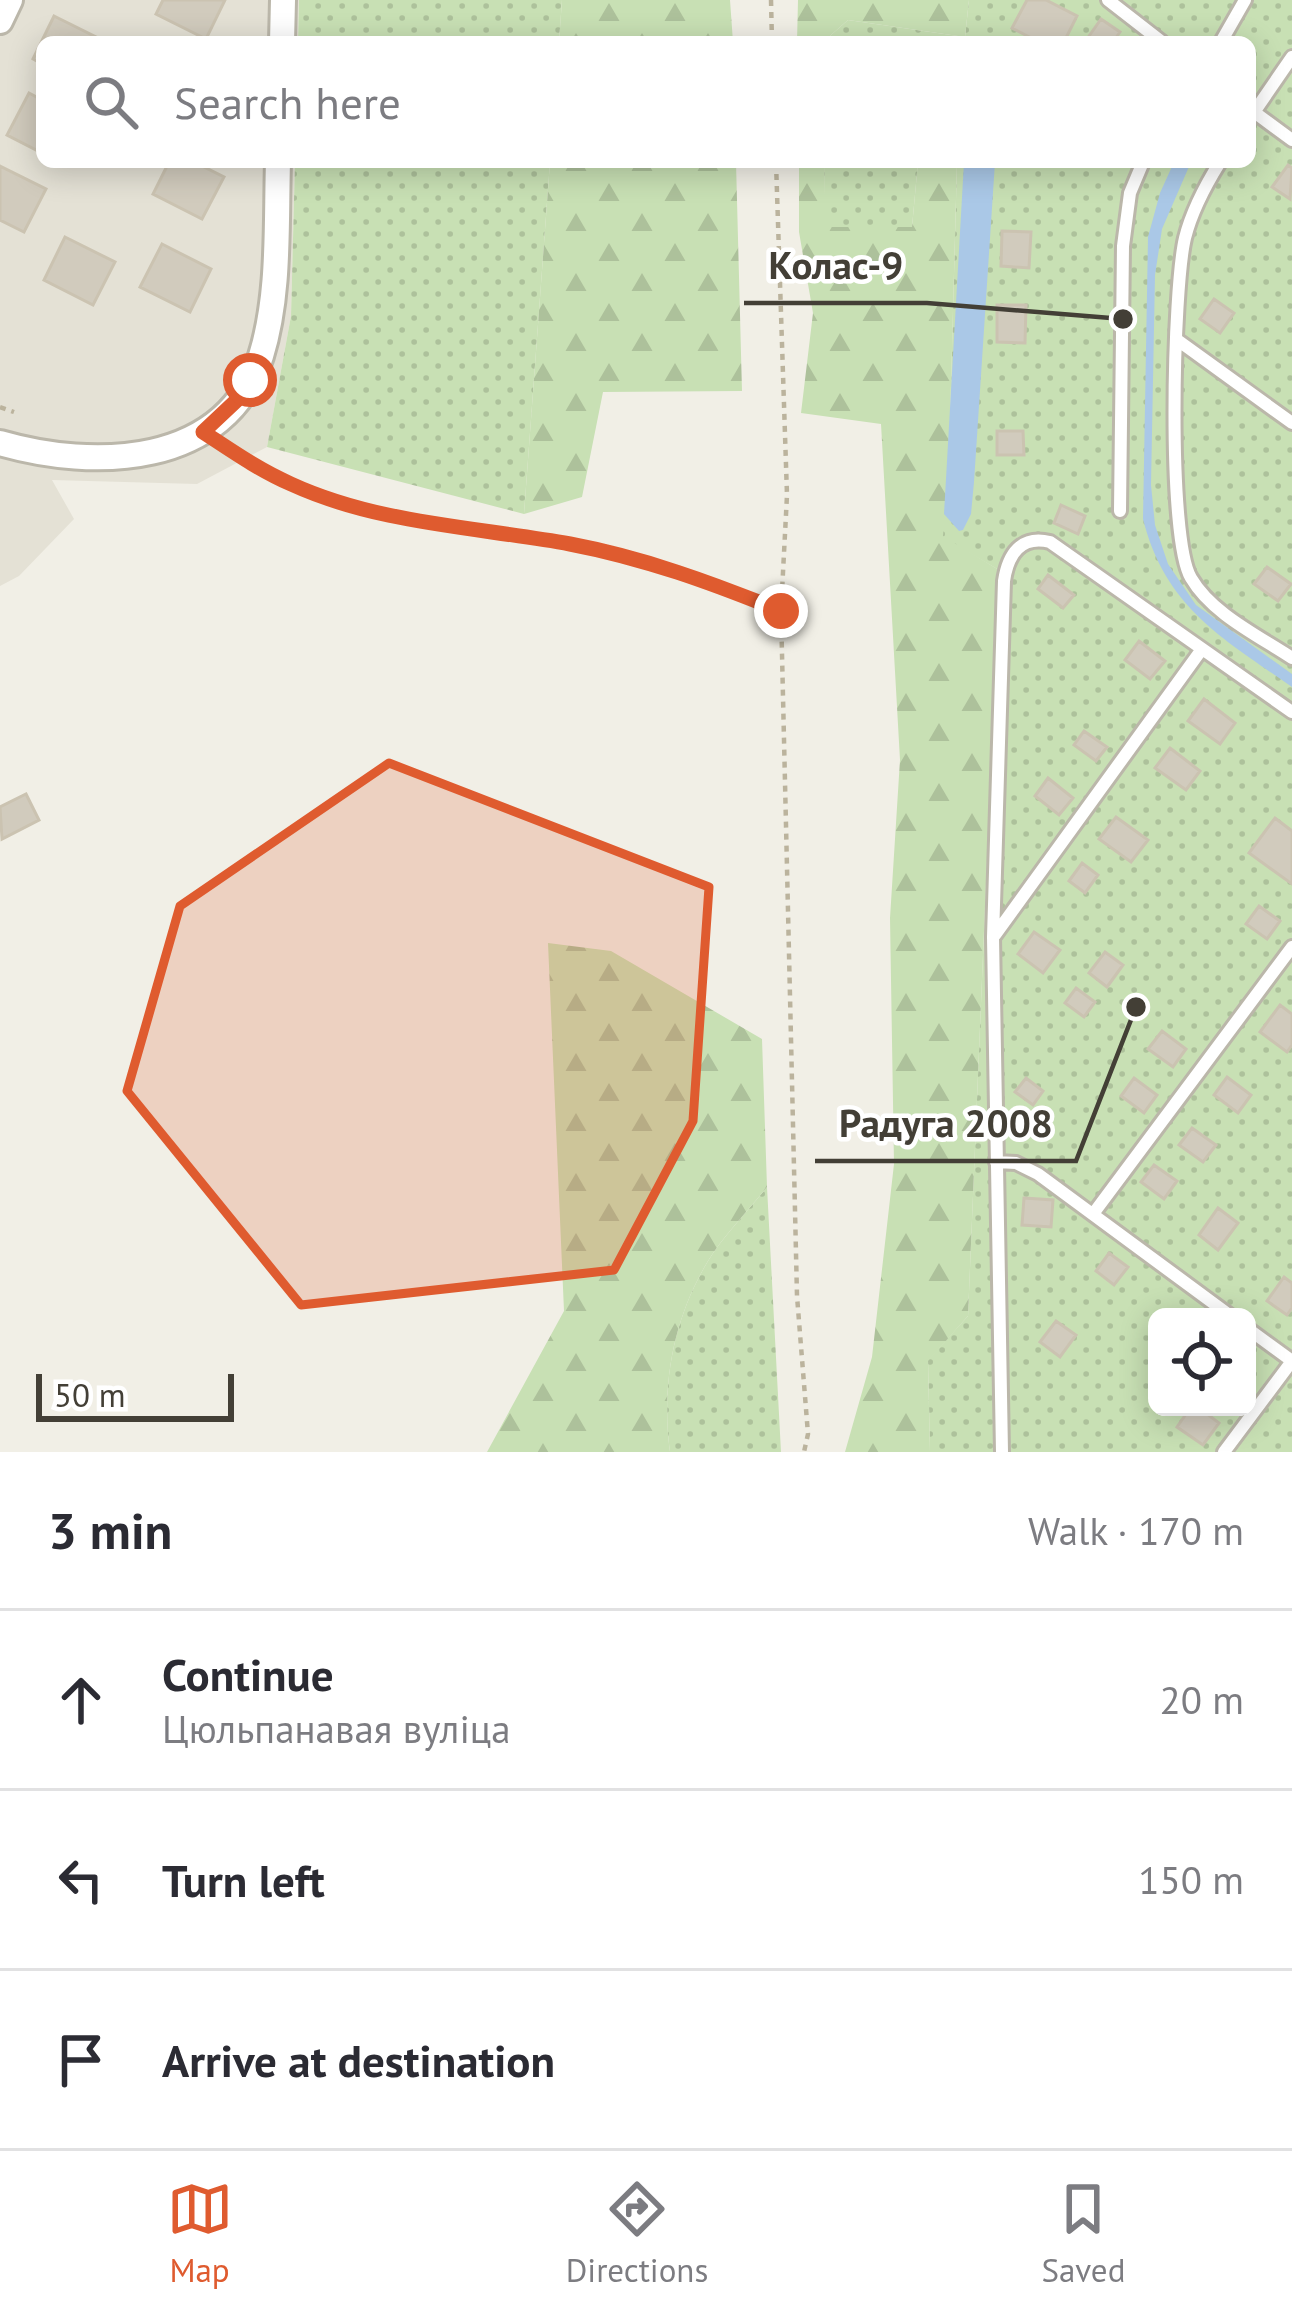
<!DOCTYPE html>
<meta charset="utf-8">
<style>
body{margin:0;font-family:"PT Sans",sans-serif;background:#f2f2f3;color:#2b2b33}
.controls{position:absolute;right:36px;bottom:36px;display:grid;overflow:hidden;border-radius:18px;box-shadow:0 6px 30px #0003}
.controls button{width:108px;height:108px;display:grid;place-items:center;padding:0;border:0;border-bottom:3px solid #e1e1e2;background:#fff;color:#2b2b33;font:60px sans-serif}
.scale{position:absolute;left:36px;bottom:30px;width:198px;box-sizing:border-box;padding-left:12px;border:6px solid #433f36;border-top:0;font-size:33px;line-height:42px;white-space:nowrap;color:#433f36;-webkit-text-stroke:9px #fff;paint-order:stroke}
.stop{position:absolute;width:36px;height:36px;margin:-27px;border:9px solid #df5b2f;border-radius:50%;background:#fff}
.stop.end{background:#df5b2f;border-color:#fff;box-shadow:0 3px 12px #0008}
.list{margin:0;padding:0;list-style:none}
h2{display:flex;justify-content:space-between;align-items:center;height:156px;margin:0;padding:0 48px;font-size:51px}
h2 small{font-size:39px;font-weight:400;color:#7c7c81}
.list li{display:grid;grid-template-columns:78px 1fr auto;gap:36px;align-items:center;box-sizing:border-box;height:180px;padding:0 48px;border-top:3px solid #e1e1e2}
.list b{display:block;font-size:45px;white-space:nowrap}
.list p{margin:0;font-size:39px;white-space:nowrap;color:#7c7c81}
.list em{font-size:39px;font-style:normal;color:#7c7c81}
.icon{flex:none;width:66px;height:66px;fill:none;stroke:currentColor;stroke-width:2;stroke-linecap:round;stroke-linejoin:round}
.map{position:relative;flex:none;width:1292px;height:1452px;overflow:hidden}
.search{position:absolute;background:#fff;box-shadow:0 6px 30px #0003;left:36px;right:36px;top:36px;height:132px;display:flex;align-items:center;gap:30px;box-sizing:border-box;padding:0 42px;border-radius:18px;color:#7c7c81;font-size:45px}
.sheet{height:696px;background:#fff}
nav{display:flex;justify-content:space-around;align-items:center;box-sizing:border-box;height:168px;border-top:3px solid #e1e1e2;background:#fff;font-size:33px;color:#7c7c81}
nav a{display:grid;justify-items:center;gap:6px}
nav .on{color:#df5b2f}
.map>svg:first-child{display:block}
</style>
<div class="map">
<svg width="1292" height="1452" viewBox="0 0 1292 1452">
<defs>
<pattern id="green-dots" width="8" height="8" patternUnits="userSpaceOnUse" patternTransform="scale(3)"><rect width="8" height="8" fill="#c8e0b4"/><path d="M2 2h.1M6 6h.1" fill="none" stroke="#adc19b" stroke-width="1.8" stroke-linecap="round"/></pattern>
<pattern id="forest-firs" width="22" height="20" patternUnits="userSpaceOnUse" patternTransform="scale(3)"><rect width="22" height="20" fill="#c8e0b4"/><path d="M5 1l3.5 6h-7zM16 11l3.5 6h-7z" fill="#adc19b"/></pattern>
</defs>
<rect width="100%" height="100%" fill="#f1efe6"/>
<!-- residential -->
<path fill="#e4e1d5" d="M0,0H299L298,42H42V162H295L291,316L267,447L197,484L52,480L74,519L19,576L0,586Z"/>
<!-- green -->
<path fill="url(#green-dots)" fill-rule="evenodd" d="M299,0H562L559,42H298Z
M969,0H1292V1452H930L928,1360L968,1316L999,570L942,537L949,460L957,162H1250V42H823L848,20L965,37ZM1157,1317H1247V1407H1157Z
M295,162H550L524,514L267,447L291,316Z
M824,162H918L912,227H825Z
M767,1187L781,1452H670C661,1386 673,1319 708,1261C724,1235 748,1211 767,1187Z"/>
<!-- forest -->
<path fill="url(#forest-firs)" d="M562,0H730L733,42H559Z
M798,0H969L965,37L848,20L823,42H797Z
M550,162H736L742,391L603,392L582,497L524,514Z
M799,162H824L826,227H912L918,162H957L949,460L943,536L999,570L968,1316L928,1361L930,1452H845L872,1357L894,1164L890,918L900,760L881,424L801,413L813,313L799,232Z
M548,943L611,951L762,1039L767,1187C748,1211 724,1235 708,1261C673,1319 661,1386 670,1452H487L564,1311Z"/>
<!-- water -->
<path fill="#aac8e7" d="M964,162H995L974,482L971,514L963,530L959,531L944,514Z
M1174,162H1191L1162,229L1155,275L1151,485L1155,525L1168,564L1196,605L1292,674V687C1222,638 1165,607 1143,519L1148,237L1160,193Z"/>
<!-- building -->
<path fill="#d1cbbd" stroke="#cbc3b1" stroke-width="3" d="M163,0H225L206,39L156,14Z
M1027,0H1046L1077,16L1064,42H1039L1012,28Z
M54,16L104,41L103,42H42V64L33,59Z
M1101,19L1120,32L1113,42L1087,39Z
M29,93L42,100V153L7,135Z
M169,162H194L224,177L202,219L153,194Z
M1288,165L1292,168L1290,199L1272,187Z
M0,166L46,189L24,232L0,220Z
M1002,231L1031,232L1029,268L1001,266Z
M65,237L115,262L93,305L44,280Z
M162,244L211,269L190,312L140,287Z
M1214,299L1234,313L1220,333L1200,319Z
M997,305H1026L1025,343L997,342Z
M997,431H1023L1024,455H997Z
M1061,505L1085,516L1078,534L1054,523Z
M1267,567L1291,584L1278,601L1254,584Z
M1048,575L1074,595L1063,608L1038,589Z
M1139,641L1165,661L1150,679L1125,660Z
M1204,699L1235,723L1220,744L1188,721Z
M1084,731L1107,747L1096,761L1074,745Z
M1170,748L1200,771L1186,790L1155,768Z
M1048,778L1073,798L1059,815L1035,796Z
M26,794L39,820L2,839L0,807Z
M1116,817L1148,840L1131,862L1099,839Z
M1275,818L1292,831V884L1249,853Z
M1082,863L1098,875L1085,893L1069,881Z
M1259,906L1280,921L1267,939L1246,924Z
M1034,932L1060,950L1043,973L1018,954Z
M1105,952L1123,965L1107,987L1089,973Z
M1076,988L1095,1002L1084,1017L1065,1003Z
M1280,1005L1292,1014V1045L1287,1052L1260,1032Z
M1162,1031L1186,1049L1173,1067L1148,1049Z
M1227,1077L1251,1095L1238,1113L1214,1095Z
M1026,1078L1043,1091L1033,1105L1015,1092Z
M1134,1078L1157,1095L1144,1113L1121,1096Z
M1192,1128L1216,1145L1203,1162L1179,1145Z
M1154,1165L1177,1181L1164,1199L1141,1182Z
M1024,1198L1053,1200L1051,1227L1022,1225Z
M1218,1208L1238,1223L1218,1250L1199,1235Z
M1109,1253L1128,1267L1114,1285L1096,1271Z
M1284,1277L1292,1283V1308L1287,1315L1267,1301Z
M1056,1321L1076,1335L1060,1357L1040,1342Z
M1191,1407H1198L1219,1423L1203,1445L1177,1427Z"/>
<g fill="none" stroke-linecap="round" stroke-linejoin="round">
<defs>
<path id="service" d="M1108,0L1162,42
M1221,42L1245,0
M1250,109L1292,140
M1250,118L1292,57
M1220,162C1205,186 1192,210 1185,238C1173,289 1167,538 1191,578C1212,614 1259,636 1292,658
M1176,339L1292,423
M1120,511L1123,246L1130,193L1143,162
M995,935L1202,649
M996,1162L1016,1163L1038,1174L1232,1317
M1093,1214L1292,947
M1247,1328L1292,1361
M1002,1452L993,937L1004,581C1008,554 1021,535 1050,542L1292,712
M1224,1452L1292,1361"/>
<path id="minor" d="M0,21L10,0
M282,42L283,0
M0,443C93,470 226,468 261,356C280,295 276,225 278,162"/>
</defs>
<!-- service casing -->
<use href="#service" stroke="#bbb7aa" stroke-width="18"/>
<!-- minor casing -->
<use href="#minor" stroke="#bbb7aa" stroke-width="30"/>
<!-- path -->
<path stroke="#bbb39d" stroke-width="4.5" stroke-dasharray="6 6" stroke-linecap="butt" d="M771,0L772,42
M776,162L787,495L781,611L797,1296L808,1434L804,1452
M0,407L14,412
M227,448C330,518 452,522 570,545C644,558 712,583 781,611"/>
<!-- service -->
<use href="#service" stroke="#fff" stroke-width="12"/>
<!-- minor -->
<use href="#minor" stroke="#fff" stroke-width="24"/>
</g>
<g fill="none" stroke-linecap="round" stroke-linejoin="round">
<!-- route -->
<path stroke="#df5b2f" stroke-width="15" d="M250,380L237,400L203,432C232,451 259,470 291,484C378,524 477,527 570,544C644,558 712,583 781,611"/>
</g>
<!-- marked area -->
<path fill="#df5b2f" fill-opacity="0.2" stroke="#df5b2f" stroke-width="9" stroke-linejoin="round" d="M389,763L709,887L693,1121L614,1270L301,1305L127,1091L180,906Z"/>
<!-- callouts -->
<path fill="none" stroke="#433f36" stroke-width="4.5" d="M1123 319L927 303H744M1136 1007L1076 1161H815"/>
<g fill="#433f36" stroke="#fff" stroke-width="4.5">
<circle cx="1123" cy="319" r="12"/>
<circle cx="1136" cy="1007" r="12"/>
</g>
<g font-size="39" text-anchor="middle" font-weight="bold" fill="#433f36" stroke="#fff" stroke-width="9" stroke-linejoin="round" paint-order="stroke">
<text x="836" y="279">Колас-9</text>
<text x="946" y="1137">Радуга 2008</text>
</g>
</svg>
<div class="controls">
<button><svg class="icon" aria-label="locate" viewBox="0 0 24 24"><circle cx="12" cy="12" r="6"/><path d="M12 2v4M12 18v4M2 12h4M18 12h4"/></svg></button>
</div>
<div class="scale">50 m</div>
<div class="stop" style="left:250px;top:380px"></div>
<div class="stop end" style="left:781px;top:611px"></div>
<div class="search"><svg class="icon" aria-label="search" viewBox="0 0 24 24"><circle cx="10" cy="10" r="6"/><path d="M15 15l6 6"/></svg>Search here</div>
</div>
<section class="sheet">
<h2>3 min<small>Walk · 170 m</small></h2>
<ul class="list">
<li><svg class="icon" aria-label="ahead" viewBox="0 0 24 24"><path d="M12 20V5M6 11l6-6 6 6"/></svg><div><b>Continue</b><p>Цюльпанавая вуліца</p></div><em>20 m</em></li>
<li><svg class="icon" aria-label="left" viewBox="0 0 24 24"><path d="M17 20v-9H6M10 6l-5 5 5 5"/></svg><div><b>Turn left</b></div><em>150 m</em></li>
<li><svg class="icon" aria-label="arrive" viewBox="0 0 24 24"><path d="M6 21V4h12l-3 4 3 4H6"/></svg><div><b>Arrive at destination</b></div></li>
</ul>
</section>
<nav>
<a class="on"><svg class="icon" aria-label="map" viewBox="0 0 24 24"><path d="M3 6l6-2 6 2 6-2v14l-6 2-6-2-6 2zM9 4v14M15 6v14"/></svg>Map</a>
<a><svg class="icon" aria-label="directions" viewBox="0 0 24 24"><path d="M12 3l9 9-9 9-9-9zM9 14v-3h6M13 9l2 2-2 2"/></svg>Directions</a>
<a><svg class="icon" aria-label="saved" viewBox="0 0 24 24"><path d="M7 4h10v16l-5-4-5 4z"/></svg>Saved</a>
</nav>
